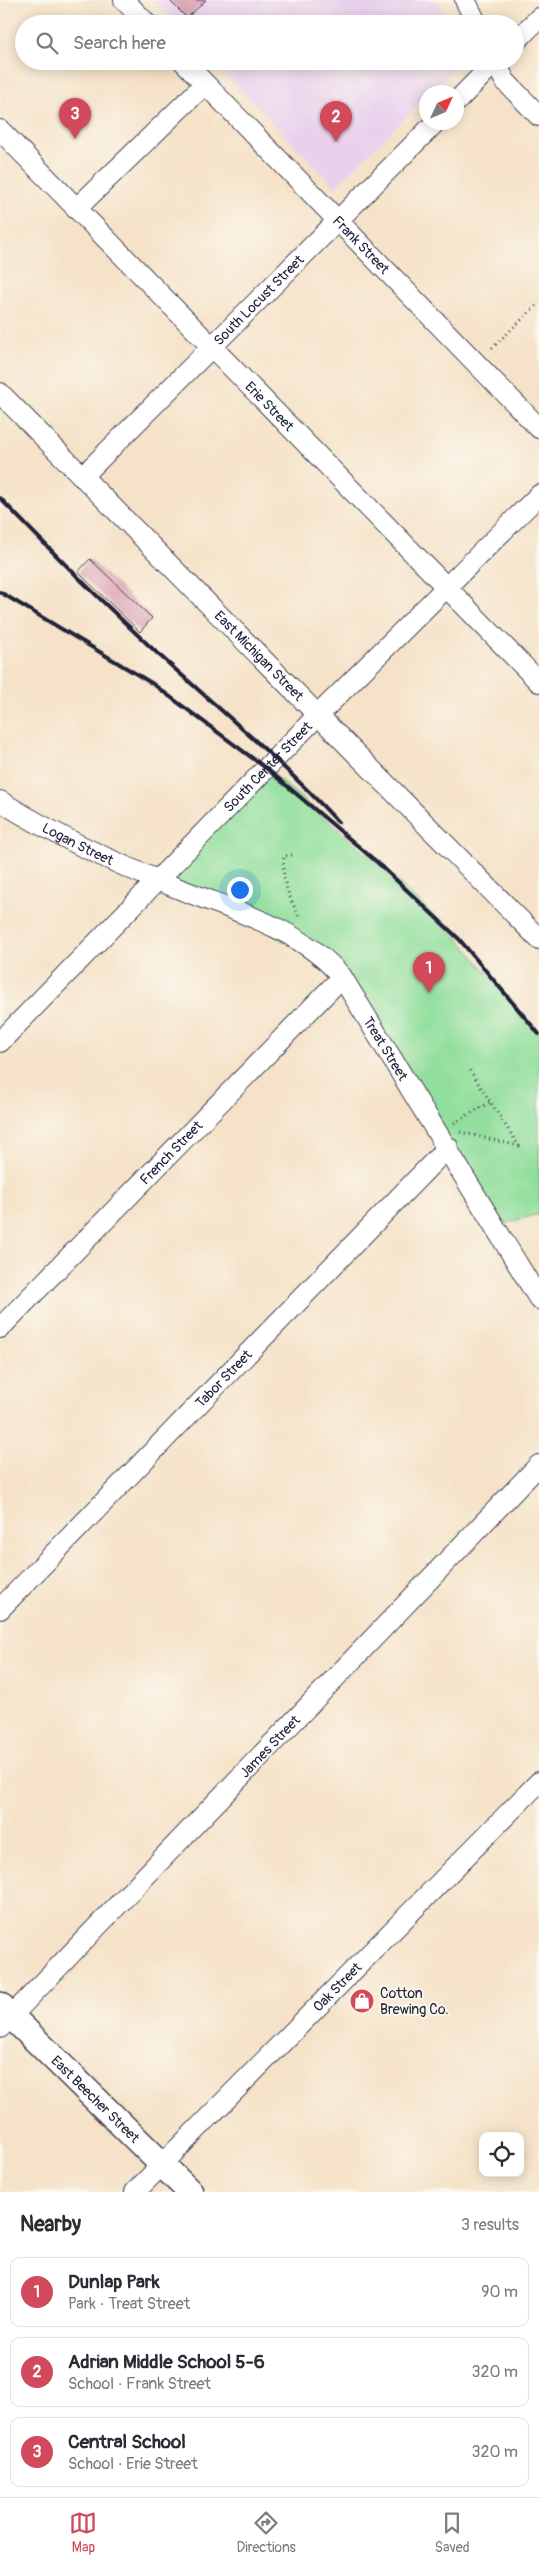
<!DOCTYPE html>
<meta charset="utf-8">
<style>
body{margin:0;font-family:Pangolin,sans-serif;background:#f2f2f3;color:#2b2b33}
.controls{position:absolute;right:15px;bottom:15px;display:grid;overflow:hidden;border-radius:10px;box-shadow:0 2px 12px #0003}
.controls button{width:45px;height:45px;display:grid;place-items:center;padding:0;border:0;border-bottom:1px solid #e1e1e2;background:#fff;color:#2b2b33;font:25px sans-serif}
.compass{position:absolute;left:419px;top:85px;width:45px;height:45px;border-radius:50%;background:#fff;box-shadow:0 2px 12px #0003;rotate:46deg}
.you{position:absolute;left:239px;top:889px;width:18px;height:18px;margin:-12px;border:4px solid #fff;border-radius:50%;background:#1a73e8;box-shadow:0 0 0 8px #1a73e833}
.badge{display:grid;place-items:center;width:32px;height:32px;border-radius:50%;background:#d1495b;color:#fff;font-size:16px;font-weight:700}
.pin{position:absolute;translate:-50% -41px;filter:drop-shadow(0 1px 2px #0008)}
.pin::after{content:'';position:absolute;top:26px;width:18px;height:15px;background:inherit;clip-path:polygon(0 0,100% 0,50% 100%)}
.list{margin:0;padding:0;list-style:none}
h2{display:flex;justify-content:space-between;align-items:center;height:65px;margin:0;padding:0 20px;font-size:21px}
h2 small{font-size:16px;font-weight:400;color:#7c7c81}
.list li{display:grid;grid-template-columns:32px 1fr auto;gap:15px;align-items:center;box-sizing:border-box;height:70px;margin:0 10px 10px;padding:0 10px;border:1px solid #e1e1e2;border-radius:10px}
.list b{display:block;font-size:19px;white-space:nowrap}
.list p{margin:0;font-size:16px;white-space:nowrap;color:#7c7c81}
.list em{font-size:16px;font-style:normal;color:#7c7c81}
.icon{flex:none;width:28px;height:28px;fill:none;stroke:currentColor;stroke-width:2;stroke-linecap:round;stroke-linejoin:round}
.map{position:relative;flex:none;width:539px;height:2192px;overflow:hidden}
.search{position:absolute;background:#fff;box-shadow:0 2px 12px #0003;left:15px;right:15px;top:15px;height:55px;display:flex;align-items:center;gap:12px;box-sizing:border-box;padding:0 18px;border-radius:28px;color:#7c7c81;font-size:19px}
.sheet{height:305px;background:#fff}
nav{display:flex;justify-content:space-around;align-items:center;box-sizing:border-box;height:70px;border-top:1px solid #e1e1e2;background:#fff;font-size:14px;color:#7c7c81}
nav a{display:grid;justify-items:center;gap:2px}
nav .on{color:#d1495b}
.map>svg:first-child{display:block}
</style>
<div class="map">
<svg width="539" height="2192" viewBox="0 0 539 2192">
<rect width="100%" height="100%" fill="#fbf7ec"/>
<filter id="ink" filterUnits="userSpaceOnUse"><feTurbulence type="fractalNoise" baseFrequency=".02" numOctaves="2"/><feDisplacementMap in="SourceGraphic" scale="10" xChannelSelector="R" yChannelSelector="G"/><feConvolveMatrix kernelMatrix="1 2 1 2 8 2 1 2 1" color-interpolation-filters="sRGB"/></filter>
<filter id="wash" filterUnits="userSpaceOnUse"><feTurbulence type="fractalNoise" baseFrequency=".0096" numOctaves="4" result="noise"/><feDisplacementMap in="SourceGraphic" scale="20" xChannelSelector="R" yChannelSelector="G"/><feGaussianBlur stdDeviation="1.12" result="paint"/><feColorMatrix in="noise" values="0 0 0 0 0 0 0 0 0 0 0 0 0 0 0 0 0 1.4 0 .05"/><feComposite in="paint" operator="in"/></filter>
<g filter="url(#wash)">
<rect width="100%" height="100%" fill="#f5e2c8"/>
<!-- built -->
<path fill="#e9d1ed" d="M153,0H437L450,24H176Z
M213,61H463L431,92H426V97L335,187Z"/>
<!-- green -->
<path fill="#92df9d" stroke="#5a806c" d="M267,769L378,863L459,939L539,1034V1214L496,1226L331,963L158,880Z"/>
<g id="blocks">
<!-- building -->
<path fill="#d79aad" d="M169,0H206L187,18Z
M90,559L152,618L140,632L78,572Z"/>
</g>
</g>
<g filter="url(#ink)">
<use href="#blocks" fill-opacity="0" stroke="#423f50" stroke-width="1"/>
<g fill="none" stroke-linecap="round" stroke-linejoin="round">
<defs>
<g id="minor">
<path d="M124,0L147,24"/>
<path d="M465,0L477,24"/>
<path d="M515,42L539,18"/>
<path id="s1" d="M183,61L539,428"/>
<path d="M495,61L505,81L539,116"/>
<path d="M456,102L496,61"/>
<path id="s2" d="M0,130L539,682"/>
<path d="M76,209L205,84"/>
<path id="s3" d="M0,393L539,939"/>
<path id="s4" d="M82,477L436,122"/>
<path id="s5" d="M0,801C56,836 116,864 177,888C234,911 301,928 342,977L539,1299"/>
<path id="s6" d="M0,1042L317,716L539,495"/>
<path id="s7" d="M0,1328L342,977"/>
<path id="s8" d="M0,1609L448,1147"/>
<path id="s9" d="M0,2028L539,1465"/>
<path id="s10" d="M135,2192L539,1782"/>
</g>
<g id="major">
<path id="s11" d="M0,2005L190,2192"/>
</g>
</defs>
<!-- minor casing -->
<use href="#minor" stroke="#423f50" stroke-width="22"/>
<!-- major casing -->
<use href="#major" stroke="#423f50" stroke-width="28"/>
<!-- path -->
<path stroke="#423f50" stroke-width="3" stroke-dasharray="1 4" stroke-linecap="butt" d="M492,348L539,303
M292,855L284,856C281,879 288,895 299,916
M454,1123L490,1102
M460,1132L519,1146L469,1069"/>
<!-- minor -->
<use href="#minor" stroke="#fff" stroke-width="20"/>
<!-- major -->
<use href="#major" stroke="#fff" stroke-width="25"/>
<!-- rail -->
<path stroke="#22223b" stroke-width="4" d="M0,498C51,551 103,603 157,653C218,708 282,761 338,822
M0,592L153,684L267,769L378,863L459,939L539,1034"/>
</g>
</g>
<!-- icons -->
<defs>
<symbol id="shop-disc" viewBox="-11 -11 22 22"><circle r="9.5" fill="#d1495b" stroke="#fbf7ec"/><path d="M-5-2.5h2.3a2.7 3.5 0 0 1 5.4 0H5L5.5 6h-11ZM-1.5-2.5h3a1.5 2.3 0 0 0-3 0Z" fill="#fff"/></symbol>
</defs>
<g fill-rule="evenodd">
<use href="#shop-disc" x="348" y="1987" width="28" height="28"/>
</g>
<g text-anchor="middle" dominant-baseline="central" stroke-width="4" stroke-linejoin="round" paint-order="stroke">
<!-- street labels -->
<g font-size="14" fill="#22223b" stroke="#fbf7ec">
<text stroke="none"><textPath href="#s1" startOffset="256">Frank Street</textPath></text>
<text stroke="none"><textPath href="#s4" startOffset="250">South Locust Street</textPath></text>
<text stroke="none"><textPath href="#s2" startOffset="386">Erie Street</textPath></text>
<text stroke="none"><textPath href="#s3" startOffset="369">East Michigan Street</textPath></text>
<text stroke="none"><textPath href="#s6" startOffset="384">South Center Street</textPath></text>
<text stroke="none"><textPath href="#s5" startOffset="89">Logan Street</textPath></text>
<text stroke="none"><textPath href="#s5" startOffset="471">Treat Street</textPath></text>
<text stroke="none"><textPath href="#s7" startOffset="245">French Street</textPath></text>
<text stroke="none"><textPath href="#s8" startOffset="321">Tabor Street</textPath></text>
<text stroke="none"><textPath href="#s9" startOffset="390">James Street</textPath></text>
<text stroke="none"><textPath href="#s10" startOffset="288">Oak Street</textPath></text>
<text stroke="none"><textPath href="#s11" startOffset="134">East Beecher Street</textPath></text>
</g>
<!-- poi labels -->
<g font-size="14" fill="#22223b" stroke="#fbf7ec" text-anchor="start">
<text x="380" y="1993">Cotton<tspan x="380" dy="16">Brewing Co.</tspan></text>
</g>
</g>
</svg>
<div class="controls">
<button><svg class="icon" aria-label="locate" viewBox="0 0 24 24"><circle cx="12" cy="12" r="6"/><path d="M12 2v4M12 18v4M2 12h4M18 12h4"/></svg></button>
</div>
<svg class="compass" viewBox="-18 -18 36 36"><path d="M0-13l5 13h-10z" fill="#e53935"/><path d="M0 13l5-13h-10z" fill="#7c7c81"/></svg>
<div class="you"></div>
<div class="pin badge" style="left:429px;top:993px">1</div>
<div class="pin badge" style="left:336px;top:142px">2</div>
<div class="pin badge" style="left:75px;top:139px">3</div>
<div class="search"><svg class="icon" aria-label="search" viewBox="0 0 24 24"><circle cx="10" cy="10" r="6"/><path d="M15 15l6 6"/></svg>Search here</div>
</div>
<section class="sheet">
<h2>Nearby<small>3 results</small></h2>
<ul class="list">
<li><span class="badge">1</span><div><b>Dunlap Park</b><p>Park · Treat Street</p></div><em>90 m</em></li>
<li><span class="badge">2</span><div><b>Adrian Middle School 5-6</b><p>School · Frank Street</p></div><em>320 m</em></li>
<li><span class="badge">3</span><div><b>Central School</b><p>School · Erie Street</p></div><em>320 m</em></li>
</ul>
</section>
<nav>
<a class="on"><svg class="icon" aria-label="map" viewBox="0 0 24 24"><path d="M3 6l6-2 6 2 6-2v14l-6 2-6-2-6 2zM9 4v14M15 6v14"/></svg>Map</a>
<a><svg class="icon" aria-label="directions" viewBox="0 0 24 24"><path d="M12 3l9 9-9 9-9-9zM9 14v-3h6M13 9l2 2-2 2"/></svg>Directions</a>
<a><svg class="icon" aria-label="saved" viewBox="0 0 24 24"><path d="M7 4h10v16l-5-4-5 4z"/></svg>Saved</a>
</nav>
